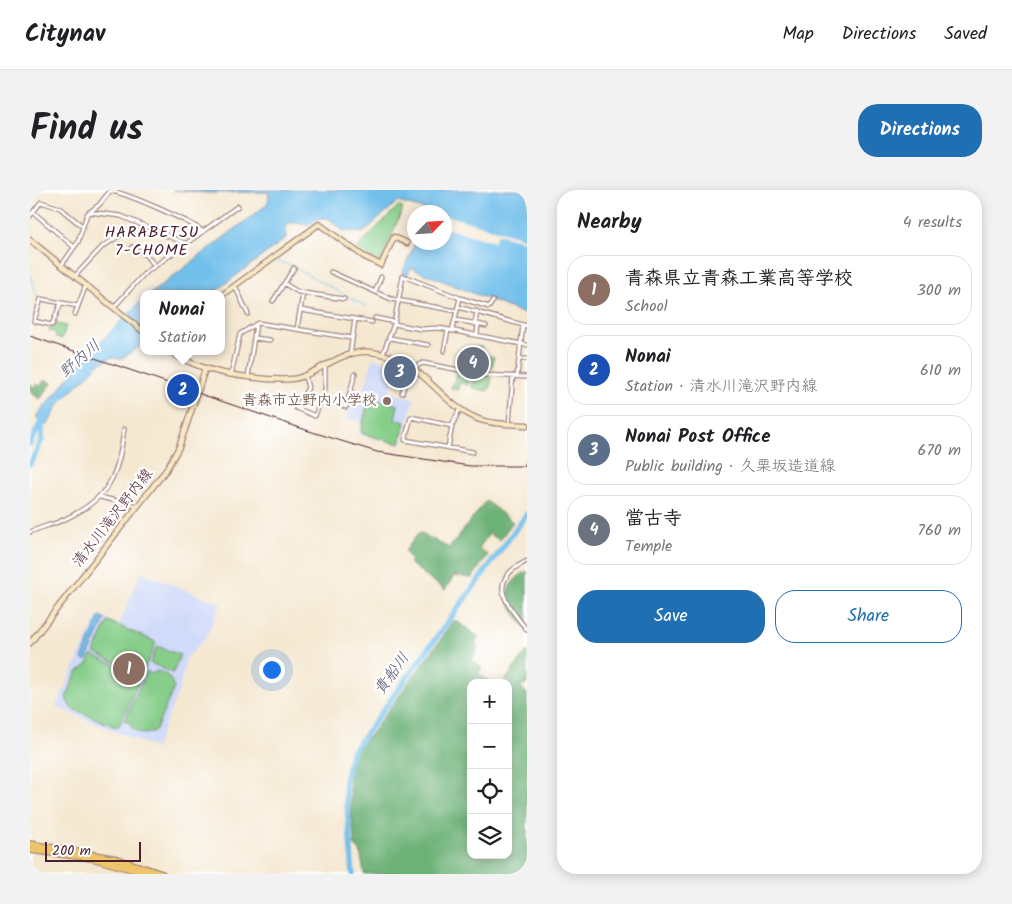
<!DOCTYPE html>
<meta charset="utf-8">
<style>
body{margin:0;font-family:Kalam,"Klee One",sans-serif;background:#f2f2f2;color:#202124}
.controls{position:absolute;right:15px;bottom:15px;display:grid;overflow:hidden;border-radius:10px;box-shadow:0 2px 12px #0003}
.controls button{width:45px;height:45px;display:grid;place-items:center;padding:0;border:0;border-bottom:1px solid #e0e0e0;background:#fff;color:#202124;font:25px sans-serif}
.compass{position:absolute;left:377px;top:15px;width:45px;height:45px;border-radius:50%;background:#fff;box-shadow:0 2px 12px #0003;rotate:65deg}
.scale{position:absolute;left:15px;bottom:12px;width:96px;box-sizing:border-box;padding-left:5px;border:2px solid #4a1f2b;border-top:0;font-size:14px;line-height:18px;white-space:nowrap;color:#4a1f2b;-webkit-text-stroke:4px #fff;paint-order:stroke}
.you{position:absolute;left:241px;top:479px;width:18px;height:18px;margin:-12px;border:4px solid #fff;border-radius:50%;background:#1a73e8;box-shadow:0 0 0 8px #1a73e833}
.badge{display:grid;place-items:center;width:32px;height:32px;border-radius:50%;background:#1f6fb2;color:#fff;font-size:16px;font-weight:700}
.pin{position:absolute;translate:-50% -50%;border:2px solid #fff;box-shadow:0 1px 5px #0006}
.popup{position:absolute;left:110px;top:100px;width:85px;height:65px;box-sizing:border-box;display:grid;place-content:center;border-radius:10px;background:#fff;filter:drop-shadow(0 1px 4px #0005);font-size:16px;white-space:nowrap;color:#757577}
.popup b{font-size:19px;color:#202124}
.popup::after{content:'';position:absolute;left:50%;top:100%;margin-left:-10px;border:10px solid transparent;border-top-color:#fff}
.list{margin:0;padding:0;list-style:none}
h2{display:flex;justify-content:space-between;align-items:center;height:65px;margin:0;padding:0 20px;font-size:21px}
h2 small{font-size:16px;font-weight:400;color:#757577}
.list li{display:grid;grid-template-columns:32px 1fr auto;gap:15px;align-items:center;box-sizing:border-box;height:70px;margin:0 10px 10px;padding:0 10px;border:1px solid #e0e0e0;border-radius:20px}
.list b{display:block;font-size:19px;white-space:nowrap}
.list p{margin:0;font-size:16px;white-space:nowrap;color:#757577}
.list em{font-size:16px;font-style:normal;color:#757577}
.actions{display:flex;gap:10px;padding:15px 20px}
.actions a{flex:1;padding:11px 0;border:1px solid #1f6fb2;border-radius:20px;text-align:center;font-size:18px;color:#1f6fb2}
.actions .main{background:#1f6fb2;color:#fff}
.icon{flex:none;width:28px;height:28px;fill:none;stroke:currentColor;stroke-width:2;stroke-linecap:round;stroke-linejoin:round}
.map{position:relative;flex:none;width:497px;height:684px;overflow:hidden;border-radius:20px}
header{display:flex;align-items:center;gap:30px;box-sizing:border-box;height:70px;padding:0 25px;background:#fff;border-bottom:1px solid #e0e0e0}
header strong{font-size:24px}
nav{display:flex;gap:28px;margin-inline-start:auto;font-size:18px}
.intro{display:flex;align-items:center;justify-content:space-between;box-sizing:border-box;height:120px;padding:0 30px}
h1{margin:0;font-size:35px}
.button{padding:12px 22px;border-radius:20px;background:#1f6fb2;color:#fff;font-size:18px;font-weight:700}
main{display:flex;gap:30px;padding:0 30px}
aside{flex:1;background:#fff;border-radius:20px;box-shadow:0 2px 12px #0003}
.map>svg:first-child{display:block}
</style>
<header>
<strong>Citynav</strong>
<nav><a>Map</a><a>Directions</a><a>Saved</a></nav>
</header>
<div class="intro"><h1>Find us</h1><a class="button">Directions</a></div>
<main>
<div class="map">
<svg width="497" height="684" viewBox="0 0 497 684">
<rect width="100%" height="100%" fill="#fff"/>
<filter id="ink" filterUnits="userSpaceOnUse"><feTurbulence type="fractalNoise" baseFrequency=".02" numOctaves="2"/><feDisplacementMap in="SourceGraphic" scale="10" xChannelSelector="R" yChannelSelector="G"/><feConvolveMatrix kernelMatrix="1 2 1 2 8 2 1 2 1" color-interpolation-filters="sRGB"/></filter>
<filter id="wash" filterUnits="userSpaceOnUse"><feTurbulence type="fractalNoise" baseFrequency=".0096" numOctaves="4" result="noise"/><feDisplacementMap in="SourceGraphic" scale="20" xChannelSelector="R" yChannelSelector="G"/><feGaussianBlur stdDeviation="1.12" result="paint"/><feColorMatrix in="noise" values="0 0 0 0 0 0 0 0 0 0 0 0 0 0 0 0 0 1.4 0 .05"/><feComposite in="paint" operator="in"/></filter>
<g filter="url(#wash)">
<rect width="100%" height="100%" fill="#f5e8d1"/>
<!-- built -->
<path fill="#d0daf9" d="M343,168L367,175L360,202L384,209L371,255L329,244L332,232L316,228L321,210L331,212Z
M111,382L191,414L176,447L156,469L149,500L125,558L26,517L68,425L89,435Z"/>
<!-- green -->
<path fill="#86ce8a" stroke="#68765a" d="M368,16L373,18L351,71L349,72L326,59Z
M25,133L36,136L32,149L25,147L26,143L19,141L20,136L24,137Z
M441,156L452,157L451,164L464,167L462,178H456L455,186L462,187L460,198L457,201L442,198L443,190H447L451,169L441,166Z
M428,182L441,185L438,195L430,193L427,200L421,198Z
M339,208L368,215L365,229L375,232L370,254L333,244L331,240Z
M78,431L126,452L112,485L64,463Z
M127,456L150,465L143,483L120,473Z
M62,465L106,484L109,491L88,538L41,518L36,508L47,482L58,474Z
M117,481L121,484L127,481C137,483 141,488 144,498L126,539C116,548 104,544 99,532L94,531Z"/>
<!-- forest -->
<path fill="#6cb176" stroke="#5b6850" d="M15,189L22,193L10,209L0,202V193L4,197L8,194L10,197Z
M456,311L483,332L470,350L459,344L449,358L458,365L442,388L424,386L415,400L379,373L381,370L375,361L387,345L391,343L419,358Z
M497,381V439C477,416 466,399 497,381Z
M425,430L449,447L445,454L448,458L442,469L452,479L448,483L461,493H441V665H478V493H473L497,461V494L490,496L497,504V684H334L330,661L325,656L322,629L319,583L324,562L341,544Z"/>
<!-- water -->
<path fill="#71bfeb" stroke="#5e6f8b" d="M143,0H497V125L381,78L377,85L372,83L385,53L414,52V22H397L398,20L367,12L333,43L314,41L298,28H289L278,35C263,34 255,26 256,48L182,104H120L235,16L239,10L238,2L177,3Z
M114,108V153L91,169L82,167L68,175L29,214L17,236L6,227L61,161Z
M70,426L75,429L56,471L52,469Z"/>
<!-- pier -->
<path fill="#f5e8d1" d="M415,25L497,49V52L467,44L464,52L415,38Z"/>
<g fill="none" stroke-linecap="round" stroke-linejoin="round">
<!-- stream -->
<path stroke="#71bfeb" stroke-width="1" d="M243,70L263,76
M266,78L337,117
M0,86L8,108
M4,126L5,121
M2,130L3,128
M0,134V133"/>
<!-- river -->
<path stroke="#71bfeb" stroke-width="5.5" d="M0,254L14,226
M0,274L12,250V234
M323,684L315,591L321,564L497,324"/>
</g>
</g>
<g filter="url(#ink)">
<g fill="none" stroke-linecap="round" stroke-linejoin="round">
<defs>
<path id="street" d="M3,22L44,57
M59,22L91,26L157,54
M0,26L11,12L30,18L52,36
M102,57L117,66L125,76
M31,76L48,52L57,24L69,15L80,1C94,2 163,32 173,42
M301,82L361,109L427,121
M45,86L72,57L95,42
M255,94L268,102L314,109
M205,96L218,124
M345,102L351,87
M430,108L459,117L463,111
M243,111L264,78
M31,113L22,135L4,131L11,109L48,116
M84,117L114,84L208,16
M428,117L497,136
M271,120L325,129L320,165
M45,124L56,95
M345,128L365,132
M325,129L342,132
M425,130L448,134L447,145
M364,134L391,139L409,138L497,155
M445,134L447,121
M448,134L456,136
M267,139L273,103
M224,148L240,150
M360,148L398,155
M414,161L418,140
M353,164L364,134L373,86L430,108L422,141
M489,169H497
M384,177L393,173L455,185L497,187
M201,185L210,144L228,133L322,148
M275,186L278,198L266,218L285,226L295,200V175
M487,186L493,135
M218,187L226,134
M372,203L381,176
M292,209L316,217L325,184
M479,234L483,186
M422,236L381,227L375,250L443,262
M418,258L422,236L430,218
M497,275V271
M70,307L107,316
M0,342C11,337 22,335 33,330C79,309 88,287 94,239
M497,371C455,391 476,413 497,440"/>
<path id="secondary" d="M0,50L114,142
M192,105L289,34L333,66L351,75L364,47L377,53
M140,161C169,181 202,186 237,189C248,189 260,191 271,187C293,179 315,159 341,162C394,168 405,211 448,229C463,235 482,234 497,235
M168,201L175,179
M0,453L136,280L149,257L166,207"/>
<path id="highway" d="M0,654L87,669L132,684
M0,660L62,668L119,684"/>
</defs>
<!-- street casing -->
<use href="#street" stroke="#a0847e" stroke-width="5.5"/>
<!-- secondary casing -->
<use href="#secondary" stroke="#a0847e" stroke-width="7"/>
<!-- highway casing -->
<use href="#highway" stroke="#a0847e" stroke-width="8"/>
<!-- street -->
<use href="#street" stroke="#fff" stroke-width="3"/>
<!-- secondary -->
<use href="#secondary" stroke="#f8e8c3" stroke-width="4.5"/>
<!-- highway -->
<use href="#highway" stroke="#eec569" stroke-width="5.5"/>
<!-- rail -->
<path stroke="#4a1f2b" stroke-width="1" d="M0,146L279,241L347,262L440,276H497"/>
</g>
</g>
<!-- markers -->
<circle fill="#8d6e63" stroke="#fff" stroke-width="2" cx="357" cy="211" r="5"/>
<g text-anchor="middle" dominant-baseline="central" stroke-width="4.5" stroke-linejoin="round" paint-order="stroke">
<!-- education labels -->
<g font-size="15" font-weight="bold" fill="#785e54" stroke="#fff" text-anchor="end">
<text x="347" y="211">青森市立野内小学校</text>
</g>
<!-- street labels -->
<g font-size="15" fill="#4a1f2b" stroke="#fff">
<text transform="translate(83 328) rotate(-52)">清水川滝沢野内線</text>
</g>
<!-- neighbourhood labels -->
<g font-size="16" letter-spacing="1" fill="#4a1f2b" stroke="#fff">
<text x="122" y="42">HARABETSU<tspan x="122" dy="18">7-CHOME</tspan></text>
</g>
<!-- water labels -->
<g font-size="16" font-style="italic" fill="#58576e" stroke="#fff">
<text transform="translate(50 169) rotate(-41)">野内川</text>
<text transform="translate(362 484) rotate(-54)">貴船川</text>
</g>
</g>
</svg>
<div class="controls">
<button>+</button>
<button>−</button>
<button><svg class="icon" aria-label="locate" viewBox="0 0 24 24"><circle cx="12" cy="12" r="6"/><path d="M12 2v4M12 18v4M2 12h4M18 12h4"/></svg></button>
<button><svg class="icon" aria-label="layers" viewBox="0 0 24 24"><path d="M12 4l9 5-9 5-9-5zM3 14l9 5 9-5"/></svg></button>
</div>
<svg class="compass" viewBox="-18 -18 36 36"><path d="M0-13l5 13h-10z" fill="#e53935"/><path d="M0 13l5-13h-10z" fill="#757577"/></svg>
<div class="scale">200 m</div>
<div class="you"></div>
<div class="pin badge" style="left:99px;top:479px;background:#8d6e63">1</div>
<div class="pin badge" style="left:153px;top:200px;background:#1a4fb4">2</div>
<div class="popup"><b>Nonai</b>Station</div>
<div class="pin badge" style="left:370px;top:182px;background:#5c6f8a">3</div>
<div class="pin badge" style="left:443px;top:173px;background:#6b7280">4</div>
</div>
<aside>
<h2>Nearby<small>4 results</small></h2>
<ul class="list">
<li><span class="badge" style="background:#8d6e63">1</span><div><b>青森県立青森工業高等学校</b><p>School</p></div><em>300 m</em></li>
<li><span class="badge" style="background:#1a4fb4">2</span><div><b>Nonai</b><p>Station · 清水川滝沢野内線</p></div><em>610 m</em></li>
<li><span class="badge" style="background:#5c6f8a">3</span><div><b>Nonai Post Office</b><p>Public building · 久栗坂造道線</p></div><em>670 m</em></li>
<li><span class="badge" style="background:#6b7280">4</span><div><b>當古寺</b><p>Temple</p></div><em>760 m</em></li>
</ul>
<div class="actions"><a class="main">Save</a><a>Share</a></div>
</aside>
</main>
